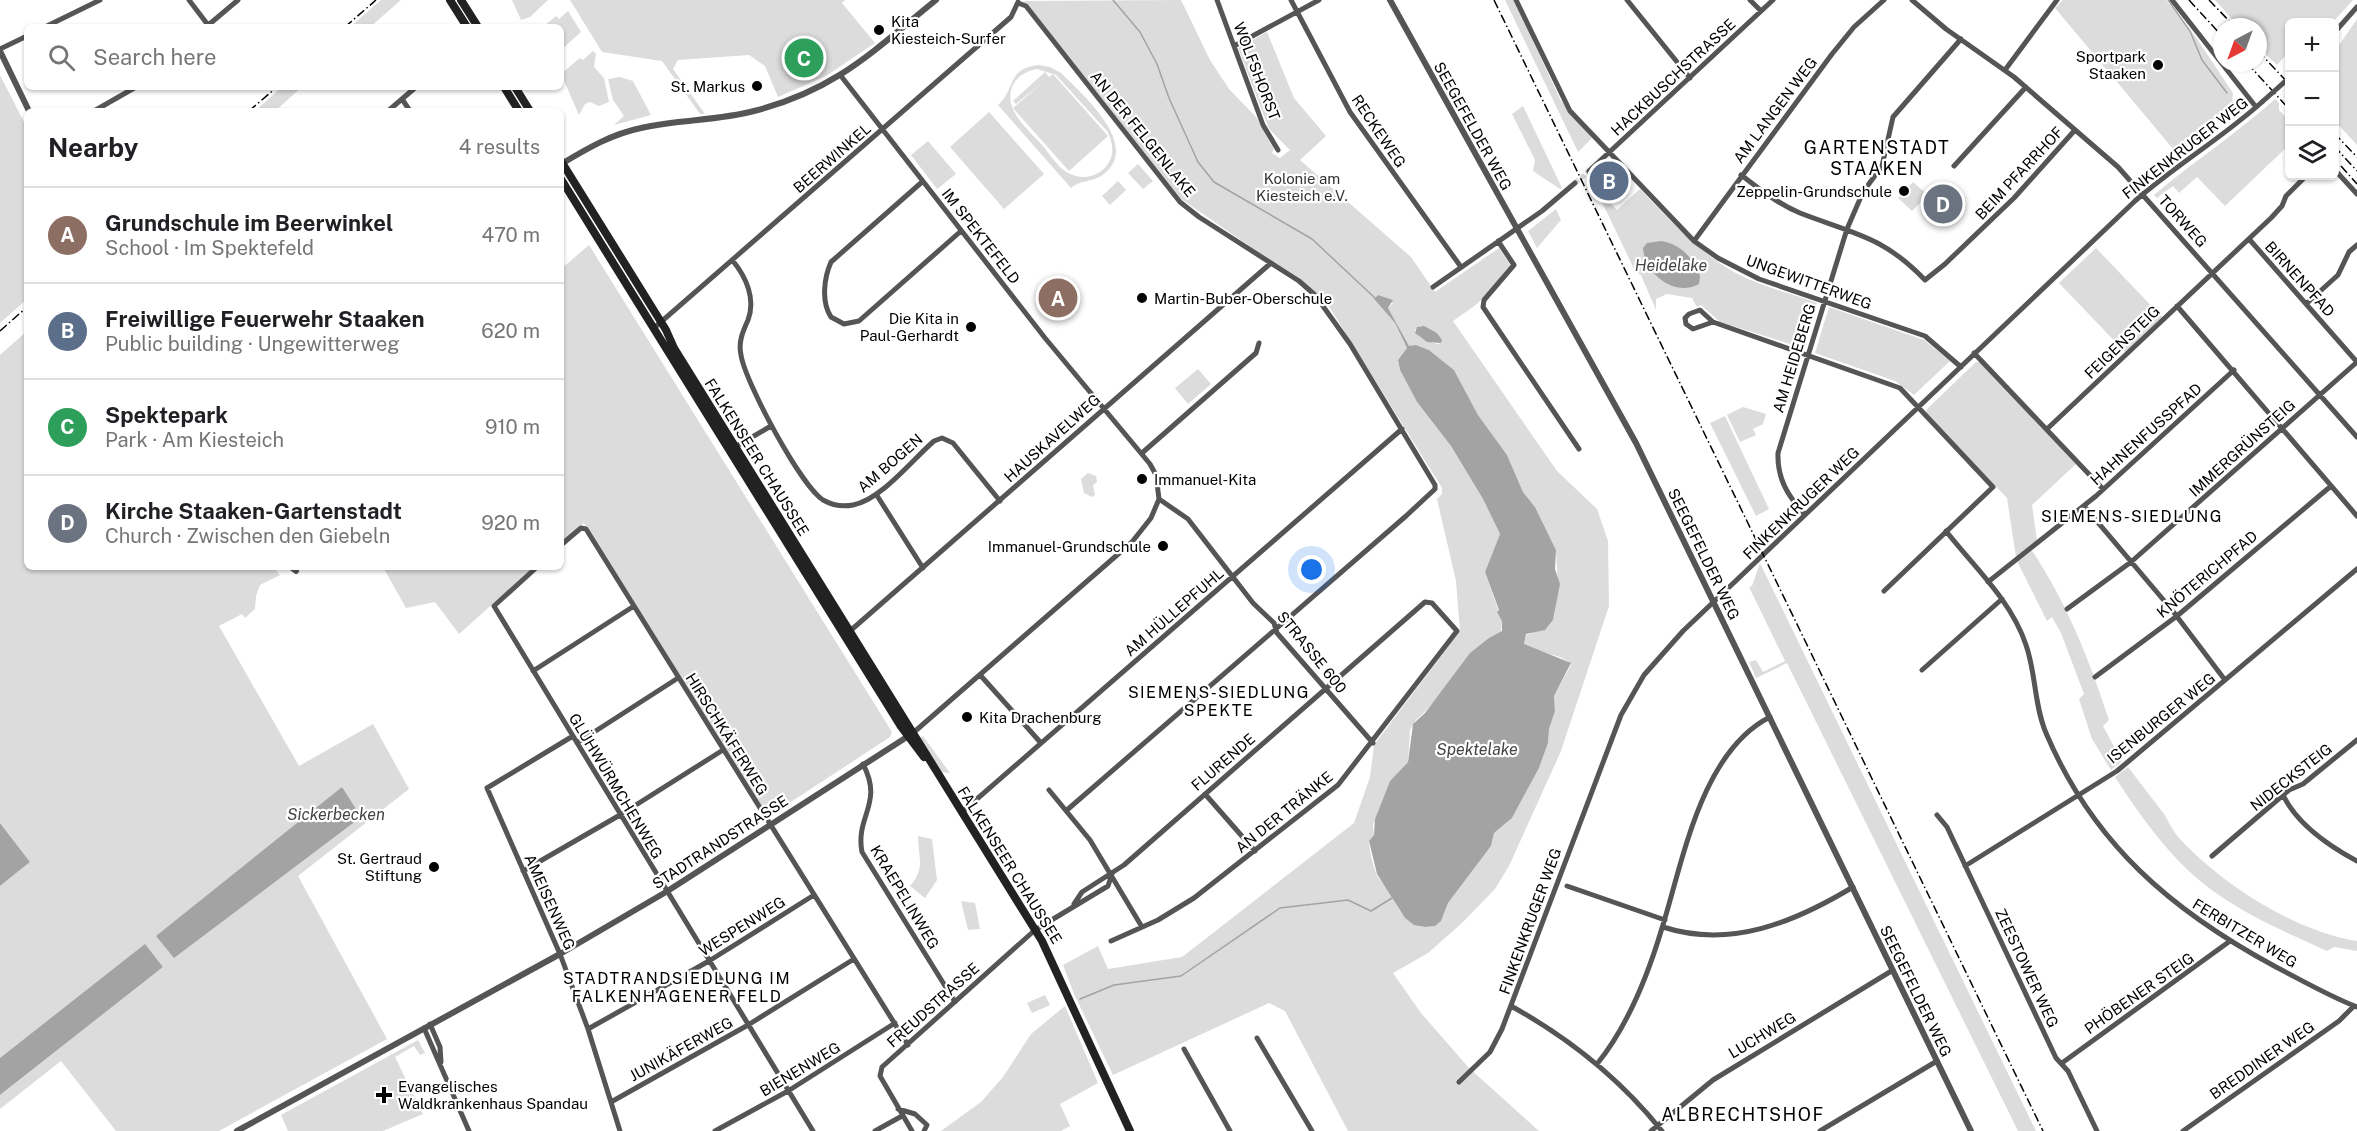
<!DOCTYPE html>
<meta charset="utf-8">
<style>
body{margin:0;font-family:"Public Sans",sans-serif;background:#f6f6f6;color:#202124}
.controls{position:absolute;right:18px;top:18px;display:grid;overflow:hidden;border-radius:9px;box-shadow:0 2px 4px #0004}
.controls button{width:54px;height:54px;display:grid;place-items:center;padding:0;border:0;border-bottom:2px solid #e0e0e0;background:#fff;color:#202124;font:30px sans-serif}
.compass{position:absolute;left:2213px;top:18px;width:54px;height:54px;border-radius:50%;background:#fff;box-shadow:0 2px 4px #0004;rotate:221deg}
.you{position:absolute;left:1312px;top:570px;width:21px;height:21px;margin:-15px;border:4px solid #fff;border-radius:50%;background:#1a73e8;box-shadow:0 0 0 9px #1a73e833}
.badge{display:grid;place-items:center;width:39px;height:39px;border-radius:50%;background:#000;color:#fff;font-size:20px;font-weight:700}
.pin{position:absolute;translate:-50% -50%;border:3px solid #fff;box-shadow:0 2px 6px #0006}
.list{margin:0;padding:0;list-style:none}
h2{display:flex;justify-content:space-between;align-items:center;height:78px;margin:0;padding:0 24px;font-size:26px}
h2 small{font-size:20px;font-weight:400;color:#757577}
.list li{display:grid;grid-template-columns:39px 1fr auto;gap:18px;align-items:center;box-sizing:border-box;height:96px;padding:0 24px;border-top:2px solid #e0e0e0}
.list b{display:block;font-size:22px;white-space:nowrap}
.list p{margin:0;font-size:20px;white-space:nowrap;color:#757577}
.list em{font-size:20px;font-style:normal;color:#757577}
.icon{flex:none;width:33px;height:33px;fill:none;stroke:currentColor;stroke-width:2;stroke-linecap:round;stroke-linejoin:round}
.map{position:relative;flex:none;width:2357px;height:1131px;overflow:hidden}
.search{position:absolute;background:#fff;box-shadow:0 2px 4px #0004;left:24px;top:24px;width:540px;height:66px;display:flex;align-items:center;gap:15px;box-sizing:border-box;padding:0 21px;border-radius:9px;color:#757577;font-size:22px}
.panel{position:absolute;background:#fff;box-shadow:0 2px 4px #0004;left:24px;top:108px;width:540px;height:462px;border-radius:9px}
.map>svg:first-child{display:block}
</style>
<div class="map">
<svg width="2357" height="1131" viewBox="0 0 2357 1131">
<rect width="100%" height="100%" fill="#fff"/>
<!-- green -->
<path fill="#dcdcdc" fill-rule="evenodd" d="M381,0H401L370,27H350Z
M512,0H548L530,17L521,20Z
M570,0H845L842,3L875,43L826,76L778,97L765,66L749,55L678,60L673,69L705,114H700L662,61L602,52Z
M1181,0L1210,60L1229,89L1256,117L1274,149L1272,153L1280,158L1290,150L1269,129L1238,48L1267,32L1294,98L1326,136L1300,160L1411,257L1435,292L1499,248L1511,266L1477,304L1453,321L1557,471L1597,509L1608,541L1609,606L1561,751L1509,866L1495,889L1462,923L1428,953L1393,973L1421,1013L1469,1068L1539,1131H1348L1285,1011L1269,1003L1113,1075L1074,994L1063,965L1098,946L1108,969L1182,957L1354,823L1370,777L1374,745L1460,631L1456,581L1437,499L1442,494V488L1330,308L1317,293L1180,198L1029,6L1022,1ZM1378,295L1393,303L1388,308L1409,347L1416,345L1429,350L1454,370L1478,415L1507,455L1523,492L1535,507L1556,550L1558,587L1554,617L1547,628L1526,635L1524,644C1537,656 1560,651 1571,665L1554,696L1555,711L1549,729L1548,743L1539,768L1512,818L1494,833L1491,846L1448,903L1441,921C1417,939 1399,913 1390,892C1387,887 1381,882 1378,877C1374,870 1369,849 1369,841L1374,835L1373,825L1390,781L1408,762L1410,730L1416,720C1448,693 1462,651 1501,633L1502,621L1485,572L1500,534L1483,499L1451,446L1417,402L1400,370L1398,360L1407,348L1395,323L1374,299ZM1420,326L1437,333L1442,342L1438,344C1430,342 1416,338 1415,330Z
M1505,0H1514L1560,99L1592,138L1578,152Z
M2063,0H2166L2195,36L2233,93L2232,103L2180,152L2177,148L2174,150L2055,8Z
M2215,0H2353L2333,22H2290L2289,52L2277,65L2258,47V27H2239Z
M568,11L581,32L561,50V27H543L556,16L559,19Z
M2357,19V145L2334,120L2335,51Z
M593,51L596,54L594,67L604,78L609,102L599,106L590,102L585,104L579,115L561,74L580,58L583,60Z
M1039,65L1050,67L1061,73C1082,94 1140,144 1105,173C1094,183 1081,179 1071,188L998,105C1016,90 1006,68 1039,65ZM1037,69L1056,75L1107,131C1112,141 1115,152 1109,162C1102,175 1086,180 1073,175C1060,171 1051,156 1043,146C1029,130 1000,108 1014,83C1019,75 1027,71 1037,69Z
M1045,72L1049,77L1053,74L1108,136L1069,171L1013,108L1043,82L1016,104L1013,101Z
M0,75L27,128V299L0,323Z
M620,77L633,81L651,115L614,125L624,116L613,100L608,79Z
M282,87H302L275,111H255Z
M2275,99L2279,103V110L2289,121V145L2225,206L2197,177L2179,193L2173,186L2157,198L2154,195C2193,162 2240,131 2275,99Z
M1523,106L1562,188L1560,189L1533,171L1535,160L1512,114Z
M989,112L1044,174L1004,209L950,147Z
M928,141L956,174L937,189L911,155Z
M1138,164L1153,181L1143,189L1128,173Z
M1594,176L1602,194L1617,210L1640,189C1669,219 1697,251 1734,272C1759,286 1790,293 1817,303L1803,348L1720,322L1701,305L1697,307L1692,298L1667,294L1656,299V310L1641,275L1635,271L1591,179Z
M1118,181L1126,190L1110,205L1102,196Z
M1913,182L1928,195L1912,211L1898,198Z
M1556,209L1561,220L1537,248L1528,231Z
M589,245L892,732L890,737L768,817L584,523L561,543V269Z
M2096,248L2162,317L2125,352L2059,283Z
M1829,307L1924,340L1950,361L1914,395L1895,381L1815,353Z
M27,331V567H273L280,575L260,585L256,596L255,609L245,618L242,614L219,626L299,766L373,724L409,789L298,876L387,1039L219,1131H116L61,1061L0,1109V1095L163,967L145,945L0,1058V886L30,862L0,823V355Z
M1976,362H1980L2076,464L2032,505L2037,541L2016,557L2007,498L1926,413L1927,409Z
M1198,369L1211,384L1188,404L1175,388Z
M1743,407L1766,414L1763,424L1753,429L1756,435L1740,442L1727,415Z
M1725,416L1769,509L1756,516L1710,423Z
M1088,473L1096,476L1097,482L1093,485L1095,495L1092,497L1084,493L1081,479Z
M2031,549C2067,603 2089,659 2109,720L2103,726L2122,761L2111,770L2092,739L2079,699L2084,694L2061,633L2052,617L2047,621L2017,561Z
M1760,563L2036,1131H2018L1787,663L1756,678L1749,662L1756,660L1763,672L1785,661L1749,587L1752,586Z
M383,567H534L459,634L435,602L406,608Z
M923,736L950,773L940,772L919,738Z
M2128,767C2140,783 2152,798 2164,814C2169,822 2173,832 2181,840C2223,885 2295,931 2357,941V951L2334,947L2327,951C2283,931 2236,911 2199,880C2166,852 2138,813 2115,777Z
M918,836L932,839L937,880L925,898L910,886C926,867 918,858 918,836Z
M961,901L975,903L980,929L968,930Z
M1045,995L1050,1005L1032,1013L1027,1003Z
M1065,1006L1098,1083L1060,1104L1070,1126L1061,1131H941L981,1102L1003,1077L1031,1034Z
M418,1040L425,1053L420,1055L414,1046L395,1057L423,1114L383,1131H288L281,1115Z"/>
<!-- water -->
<path fill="#a3a3a3" d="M1661,241C1681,244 1693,258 1700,276L1699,284C1675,298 1644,273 1643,248L1647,243Z
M1378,295L1393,300L1388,308L1409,346L1416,345L1429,350L1454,370L1478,415L1507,455L1523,492L1535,507L1556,550L1555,569L1560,584L1553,620L1545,630L1526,634L1524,644L1571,663L1554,696L1555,711L1549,729L1548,743L1539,768L1512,818L1494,833L1491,846L1448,903L1441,921L1435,926L1425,927L1414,925L1405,918L1377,874L1369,841L1374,835L1375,819L1390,781L1408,762L1413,724L1425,713L1470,653L1489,638L1502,631V621L1497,612L1499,610L1485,572L1500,534L1483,499L1451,446L1417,402L1400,370L1398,360L1407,348L1395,323L1374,299Z
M1424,326L1437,333L1442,340L1441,343L1427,342L1415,333L1417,327Z
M342,787L361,817L174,958L156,936Z
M0,823L30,862L0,886Z
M145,944L163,967L0,1095V1058Z"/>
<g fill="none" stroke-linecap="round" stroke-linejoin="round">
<!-- stream -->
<path stroke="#a3a3a3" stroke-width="1.5" d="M1113,0L1140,32L1157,64L1169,98L1198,162L1214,182L1312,239L1375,298
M2168,0L2190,31L2202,60L2227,93
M1080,999L1114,985L1181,976L1280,908L1348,900L1371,911L1392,898"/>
<!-- minor-tunnel -->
<path stroke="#d9d9d9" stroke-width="5" stroke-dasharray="5 2.5" stroke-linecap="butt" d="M1575,183L1589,171"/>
<!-- minor -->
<path stroke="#555" stroke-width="5" d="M189,0L208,25
M1217,0L1263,125L1278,150
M1291,0L1350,112L1461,267
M1516,0L1570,111L1694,241L1718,258L1759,279L1925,336L1961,367
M1627,0L1690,78
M1750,0L1761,11
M1912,0L1946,29L2014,77L2118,167L2357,437
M2172,0L2256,107
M1018,3L1026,6L1180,202L1199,217L1299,281L1315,295L1350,344L1435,485V489L1406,516L1067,810
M45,27L100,0
M206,27L238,0
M2334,33L2357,7
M1234,46L1319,0
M0,49L27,36
M2005,70L2057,0
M841,76L1045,338L1150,464L1156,475L1159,499L1151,518L1132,542L913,733
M402,99L410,111
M94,111L136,87
M388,111L416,87
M1954,166L2026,87
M2334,169L2357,194
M1589,171L1773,0
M1741,175C1760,189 1778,204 1800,213C1854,234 1883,236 1925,280L1945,264L2014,198L2075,130
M922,182L831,262C824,278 821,302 831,317L844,324L859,321L961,231
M2249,239L2357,362
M1498,241L1514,265L1484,300L1483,307L1579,449
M1694,241L1832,54L1854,27L1884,0
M733,261C746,277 756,299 748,320C743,331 738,342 741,355C745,382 801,486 823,500C832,505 843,507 853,505C881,500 913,459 934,441L942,438L953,443L1000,501
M1433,287L1542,211L1575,183
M2306,304L2338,275L2349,252L2357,245
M2177,306L2357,516
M1713,322L1693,329L1686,324L1685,318L1689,314L1700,310L1713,322L1900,388L1993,487L1884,591
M654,328L1011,17L1018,2
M1974,353L2103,489
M2047,429L2271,218L2282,206L2286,196L2306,176
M735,447L771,426
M1142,453L1256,353L1259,343
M876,494L923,568
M1159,499L1188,519L1253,603L1274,623L1277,633L1373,743
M2084,506L2172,610L2225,680
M1805,515C1788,496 1777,479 1778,453L1847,229L1863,192L1882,166L1893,117L1961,39
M1946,531C1974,567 2011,600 2026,645C2036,673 2034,705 2046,733C2093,844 2172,911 2276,967C2303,981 2329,996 2357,1007
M561,545L581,528L586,529L908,1045
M537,567L494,606L813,1131
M1988,582L2096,496L2234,370
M2067,609L2131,562L2357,362
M850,631L1271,263
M1922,670L2002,599
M533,671L634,606
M981,676L1041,743
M2095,677L2177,616L2331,486
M573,736L487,788L560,954L588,1029L620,1131
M577,743L678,678
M863,764C884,804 855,816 862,852L955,1002
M1049,790L1090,840L1142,927
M1205,794L1255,851
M2283,795C2297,824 2329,846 2357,861
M962,812L1402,429
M1937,815L1947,827L2056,1058L2068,1071L2097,1131
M2212,856L2289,790L2303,784L2357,740
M1965,866L2117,771L2357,569
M523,871L620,815L723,750
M1567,886L1665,920
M1074,904L1082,892L1124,865L1425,602L1432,603L1457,631L1338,785L1194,898L1158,920L1111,941
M1663,927C1731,949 1795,922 1853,887
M1511,1006C1569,1038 1621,1080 1662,1131
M430,1024L440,1047L441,1062
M424,1028L469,1131
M588,1029L709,961L814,895
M1257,1038L1312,1131
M1184,1049L1230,1131
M2062,1063L2230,941
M1597,1064C1628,1026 1648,975 1662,928C1683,861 1701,752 1770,717
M1459,1082L1490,1052L1502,1029L1621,715L1644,675L1683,631L2135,201C2176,165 2222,138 2262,102
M611,1102L748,1025L854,959
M898,1109L915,1114L927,1125L924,1131
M715,1131L788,1091L895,1023
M875,1131L902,1116
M912,1131L880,1076L882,1067L1035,930L1108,886L1112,874
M1651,1131L1713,1080L1893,970
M1820,1131L1937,1061
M2183,1131L2339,1021L2354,1006"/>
<!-- tertiary -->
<path stroke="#555" stroke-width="6" d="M1390,0L1636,443L1971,1131
M0,51L29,111
M563,163C588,148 612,134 641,128C679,119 717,121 754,111C836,90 873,51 936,0
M291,567L296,571
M237,1131L560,954L666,892L910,735"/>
<!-- secondary -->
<path stroke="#222" stroke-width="8" d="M450,0L467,27
M461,0L478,27
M504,87L519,111
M515,87L530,111
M561,161L666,330L674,348L1042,941L1130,1131
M561,179L900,725L924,757"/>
<!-- rail -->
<path stroke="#000" stroke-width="1.5" stroke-dasharray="9 3 1.5 3" stroke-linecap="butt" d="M1494,0L2043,1131
M2189,0L2222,36
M2209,0L2235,27
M345,27L376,0
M2258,51L2290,85
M2247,63L2290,110
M249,111L277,87
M2334,133L2357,157
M2334,146L2357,171
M2341,166L2357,184
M0,331L27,307"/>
<!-- minor-bridge -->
<path stroke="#555" stroke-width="5" d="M2262,102L2290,77"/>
</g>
<!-- markers -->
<g fill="#000" stroke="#fff" stroke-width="2">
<circle cx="879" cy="30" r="6"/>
<circle cx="2158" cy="65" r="6"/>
<circle cx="757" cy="86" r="6"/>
<circle cx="1904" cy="191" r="6"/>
<circle cx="1142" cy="298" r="6"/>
<circle cx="971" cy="327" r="6"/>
<circle cx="1142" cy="479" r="6"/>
<circle cx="1163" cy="546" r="6"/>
<circle cx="967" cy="717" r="6"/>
<circle cx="434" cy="867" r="6"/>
<path d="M381 1086h6v6h6v6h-6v6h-6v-6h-6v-6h6z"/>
</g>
<g text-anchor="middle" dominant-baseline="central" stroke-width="4.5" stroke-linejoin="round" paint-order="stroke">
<!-- poi labels -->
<g font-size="15" fill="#000" stroke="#fff" text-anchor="end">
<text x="891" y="21" text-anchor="start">Kita<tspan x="891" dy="17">Kiesteich-Surfer</tspan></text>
<text x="2146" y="56">Sportpark<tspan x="2146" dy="17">Staaken</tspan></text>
<text x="745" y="86">St. Markus</text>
<text x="1892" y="191">Zeppelin-Grundschule</text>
<text x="1154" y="298" text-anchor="start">Martin-Buber-Oberschule</text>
<text x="959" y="318">Die Kita in<tspan x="959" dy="17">Paul-Gerhardt</tspan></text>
<text x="1154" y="479" text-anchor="start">Immanuel-Kita</text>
<text x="1151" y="546">Immanuel-Grundschule</text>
<text x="979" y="717" text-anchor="start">Kita Drachenburg</text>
<text x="422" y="858">St. Gertraud<tspan x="422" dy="17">Stiftung</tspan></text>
<text x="398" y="1086" text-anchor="start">Evangelisches<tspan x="398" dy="17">Waldkrankenhaus Spandau</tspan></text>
</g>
<!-- street labels -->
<g font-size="15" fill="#000" stroke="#fff">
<text transform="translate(1257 71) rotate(69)">WOLFSHORST</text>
<text transform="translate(1673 77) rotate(-43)">HACKBUSCHSTRASSE</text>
<text transform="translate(1775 110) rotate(-53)">AM LANGEN WEG</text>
<text transform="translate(1473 126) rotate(61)">SEEGEFELDER WEG</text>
<text transform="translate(1379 131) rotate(56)">RECKEWEG</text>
<text transform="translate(1143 134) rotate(51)">AN DER FELGENLAKE</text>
<text transform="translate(2185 148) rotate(-38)">FINKENKRUGER WEG</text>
<text transform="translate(832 158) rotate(-41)">BEERWINKEL</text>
<text transform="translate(2019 173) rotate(-47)">BEIM PFARRHOF</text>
<text transform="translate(2183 221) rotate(48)">TORWEG</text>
<text transform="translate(981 236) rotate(52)">IM SPEKTEFELD</text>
<text transform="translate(2300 279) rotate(48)">BIRNENPFAD</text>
<text transform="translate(1809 282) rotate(20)">UNGEWITTERWEG</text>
<text transform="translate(2122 342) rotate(-44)">FEIGENSTEIG</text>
<text transform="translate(1794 358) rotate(-73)">AM HEIDEBERG</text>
<text transform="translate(2146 434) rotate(-42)">HAHNENFUSSPFAD</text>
<text transform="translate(1052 438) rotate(-42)">HAUSKAVELWEG</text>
<text transform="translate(2242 448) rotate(-42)">IMMERGRÜNSTEIG</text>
<text transform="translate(757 457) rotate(58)">FALKENSEER CHAUSSEE</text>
<text transform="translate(890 463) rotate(-41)">AM BOGEN</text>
<text transform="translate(1801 503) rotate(-44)">FINKENKRUGER WEG</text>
<text transform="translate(1704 554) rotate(64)">SEEGEFELDER WEG</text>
<text transform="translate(2207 574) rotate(-40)">KNÖTERICHPFAD</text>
<text transform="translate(1174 612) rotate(-41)">AM HÜLLEPFUHL</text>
<text transform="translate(1312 652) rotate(51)">STRASSE 600</text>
<text transform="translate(2161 718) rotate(-39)">ISENBURGER WEG</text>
<text transform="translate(727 734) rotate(58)">HIRSCHKÄFERWEG</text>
<text transform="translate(1223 762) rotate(-41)">FLURENDE</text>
<text transform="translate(2291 777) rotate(-38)">NIDECKSTEIG</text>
<text transform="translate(616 786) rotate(59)">GLÜHWÜRMCHENWEG</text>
<text transform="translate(1284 812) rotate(-39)">AN DER TRÄNKE</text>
<text transform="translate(720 842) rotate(-33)">STADTRANDSTRASSE</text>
<text transform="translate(1010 865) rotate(58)">FALKENSEER CHAUSSEE</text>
<text transform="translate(905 897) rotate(59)">KRAEPELINWEG</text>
<text transform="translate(550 902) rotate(66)">AMEISENWEG</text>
<text transform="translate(1530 921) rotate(-70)">FINKENKRUGER WEG</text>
<text transform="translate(742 926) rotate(-32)">WESPENWEG</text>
<text transform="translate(2245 933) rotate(31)">FERBITZER WEG</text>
<text transform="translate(2027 968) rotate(65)">ZEESTOWER WEG</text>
<text transform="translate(1916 991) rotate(64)">SEEGEFELDER WEG</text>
<text transform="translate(2139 993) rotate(-35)">PHÖBENER STEIG</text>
<text transform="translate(933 1005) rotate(-42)">FREUDSTRASSE</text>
<text transform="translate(1762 1035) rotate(-31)">LUCHWEG</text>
<text transform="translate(681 1049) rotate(-29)">JUNIKÄFERWEG</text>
<text transform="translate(2262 1060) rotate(-35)">BREDDINER WEG</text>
<text transform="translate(800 1069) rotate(-31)">BIENENWEG</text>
</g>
<!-- park labels -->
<g font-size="15" fill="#333" stroke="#fff">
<text x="1302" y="178">Kolonie am<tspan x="1302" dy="17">Kiesteich e.V.</tspan></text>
</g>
<!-- water labels -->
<g font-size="16" font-style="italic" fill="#444" stroke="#fff">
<text x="1671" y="265">Heidelake</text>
<text x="1477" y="749">Spektelake</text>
<text x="336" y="814">Sickerbecken</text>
</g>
<!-- neighbourhood labels -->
<g font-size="16" letter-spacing="1.5" fill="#000" stroke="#fff">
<text x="2132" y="516">SIEMENS-SIEDLUNG</text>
<text x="1219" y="692">SIEMENS-SIEDLUNG<tspan x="1219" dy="18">SPEKTE</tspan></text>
<text x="677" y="978">STADTRANDSIEDLUNG IM<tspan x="677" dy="18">FALKENHAGENER FELD</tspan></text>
</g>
<!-- quarter labels -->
<g font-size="18" letter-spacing="1.5" fill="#000" stroke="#fff">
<text x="1877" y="147">GARTENSTADT<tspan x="1877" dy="21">STAAKEN</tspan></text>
<text x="1743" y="1114">ALBRECHTSHOF</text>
</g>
</g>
</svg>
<div class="controls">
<button>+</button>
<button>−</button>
<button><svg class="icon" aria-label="layers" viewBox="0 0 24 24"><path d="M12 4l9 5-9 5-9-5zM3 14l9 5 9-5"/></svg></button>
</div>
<svg class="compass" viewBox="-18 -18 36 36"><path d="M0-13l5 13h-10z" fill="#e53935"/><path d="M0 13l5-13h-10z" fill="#757577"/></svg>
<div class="you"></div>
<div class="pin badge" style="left:1058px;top:298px;background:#8d6e63">A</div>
<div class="pin badge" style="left:1609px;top:181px;background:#5c6f8a">B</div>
<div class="pin badge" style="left:804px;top:58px;background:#2e9e5b">C</div>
<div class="pin badge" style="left:1943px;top:204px;background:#6b7280">D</div>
<div class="search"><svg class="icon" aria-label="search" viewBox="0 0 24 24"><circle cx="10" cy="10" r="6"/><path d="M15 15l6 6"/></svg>Search here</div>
<section class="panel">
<h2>Nearby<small>4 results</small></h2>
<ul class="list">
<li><span class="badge" style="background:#8d6e63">A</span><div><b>Grundschule im Beerwinkel</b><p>School · Im Spektefeld</p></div><em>470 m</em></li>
<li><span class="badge" style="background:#5c6f8a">B</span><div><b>Freiwillige Feuerwehr Staaken</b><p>Public building · Ungewitterweg</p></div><em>620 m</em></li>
<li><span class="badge" style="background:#2e9e5b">C</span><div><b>Spektepark</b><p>Park · Am Kiesteich</p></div><em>910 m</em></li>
<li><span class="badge" style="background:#6b7280">D</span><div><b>Kirche Staaken-Gartenstadt</b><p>Church · Zwischen den Giebeln</p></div><em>920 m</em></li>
</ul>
</section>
</div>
